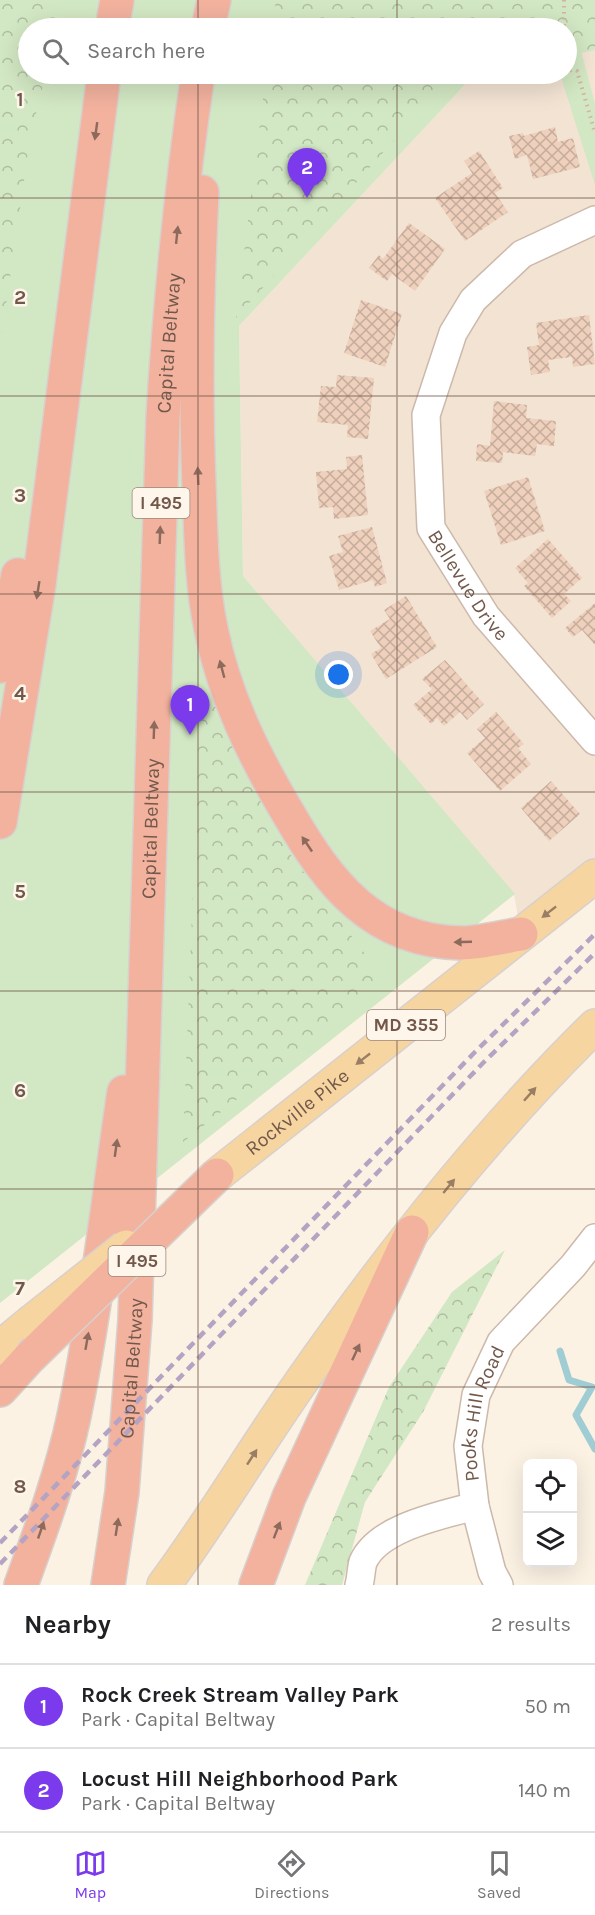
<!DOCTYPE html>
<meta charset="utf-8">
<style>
body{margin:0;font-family:Karla,sans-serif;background:#f6f6f6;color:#202124}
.controls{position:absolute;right:18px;bottom:18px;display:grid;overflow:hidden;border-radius:9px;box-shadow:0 6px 24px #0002}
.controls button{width:54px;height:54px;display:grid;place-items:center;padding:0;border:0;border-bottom:2px solid #e0e0e0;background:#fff;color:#202124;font:30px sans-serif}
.you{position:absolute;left:339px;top:675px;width:21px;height:21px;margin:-15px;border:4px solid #fff;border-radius:50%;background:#1a73e8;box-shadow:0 0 0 9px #1a73e833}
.badge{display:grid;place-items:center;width:39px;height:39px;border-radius:50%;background:#7c3aed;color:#fff;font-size:20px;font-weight:700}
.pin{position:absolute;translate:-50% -50px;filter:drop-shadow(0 2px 3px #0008)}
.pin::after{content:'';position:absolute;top:32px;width:21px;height:18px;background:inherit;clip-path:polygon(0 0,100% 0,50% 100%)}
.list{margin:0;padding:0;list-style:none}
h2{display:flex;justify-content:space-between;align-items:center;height:78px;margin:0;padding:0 24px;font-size:26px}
h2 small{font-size:20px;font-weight:400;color:#757577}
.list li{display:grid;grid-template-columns:39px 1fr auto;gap:18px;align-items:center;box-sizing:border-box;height:84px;padding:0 24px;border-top:2px solid #e0e0e0}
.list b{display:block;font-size:22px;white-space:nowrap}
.list p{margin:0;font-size:20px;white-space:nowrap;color:#757577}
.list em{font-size:20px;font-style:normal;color:#757577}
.icon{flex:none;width:33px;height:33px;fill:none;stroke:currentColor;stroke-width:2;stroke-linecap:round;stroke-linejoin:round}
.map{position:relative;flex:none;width:595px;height:1585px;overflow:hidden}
.search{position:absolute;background:#fff;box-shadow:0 6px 24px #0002;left:18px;right:18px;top:18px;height:66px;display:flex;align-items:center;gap:15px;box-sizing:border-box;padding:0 21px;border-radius:33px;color:#757577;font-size:22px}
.sheet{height:246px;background:#fff}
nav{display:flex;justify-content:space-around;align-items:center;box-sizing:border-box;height:84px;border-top:2px solid #e0e0e0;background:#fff;font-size:16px;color:#757577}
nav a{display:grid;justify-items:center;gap:3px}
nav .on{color:#7c3aed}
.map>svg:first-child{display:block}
</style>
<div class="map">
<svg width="595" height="1585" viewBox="0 0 595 1585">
<defs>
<pattern id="forest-crowns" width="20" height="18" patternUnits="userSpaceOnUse" patternTransform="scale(1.5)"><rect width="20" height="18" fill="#d2e7c3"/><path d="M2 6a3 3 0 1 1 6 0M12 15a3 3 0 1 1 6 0" fill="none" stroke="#afbea0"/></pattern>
<pattern id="building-cross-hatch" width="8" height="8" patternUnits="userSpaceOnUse" patternTransform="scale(1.5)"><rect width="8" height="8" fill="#efd0bd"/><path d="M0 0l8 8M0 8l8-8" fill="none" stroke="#c6ac9c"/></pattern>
</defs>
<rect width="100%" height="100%" fill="#fbf2e4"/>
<!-- residential -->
<path fill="#f2e3d3" d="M595,12V876L521,934L514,894L243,576L239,326L475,74H566V28Z"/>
<!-- green -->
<path fill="#d2e7c3" d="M0,0H595L573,20L595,104V185L560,74H566V28H28V74H475L239,326L243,576L515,894L0,1303Z"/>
<!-- forest -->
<path fill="url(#forest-crowns)" d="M0,0H64L57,28H28V74H46L31,133L0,347Z
M276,0H595V50L567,56L566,28H271Z
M266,74H491L444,84L236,318Z
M202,659L284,846L386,982L183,1142Z
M505,1250L423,1412L365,1502L342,1585H305L389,1387L452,1292Z"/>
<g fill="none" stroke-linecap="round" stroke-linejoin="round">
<!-- stream -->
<path stroke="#a0cdd4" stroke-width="7" d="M560,1351L569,1380L592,1387L576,1415L595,1449"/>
</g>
<!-- building -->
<path fill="url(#building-cross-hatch)" d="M555,127L558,142L573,138L580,167L533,179L527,155L515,159L509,136L523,133L524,136Z
M479,151L503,188L495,193L508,212L465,241L435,198L472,173L464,161Z
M409,223L445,249L415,291L392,274L387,281L369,268L379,255L383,259Z
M361,300L402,314L385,367L344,353Z
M589,315L595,364L573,367L572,357L548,360L550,372L531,375L527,347L539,345L536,323Z
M337,375L374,378L368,439L347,437L348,425L317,422L321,386L336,387Z
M494,401L527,405L526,418L556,421L554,446L537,444L535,456L503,452L502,463L476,461L477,444L490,446Z
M362,455L368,515L334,519L333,507L319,508L316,472L347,469L346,457Z
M528,477L545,531L501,545L484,491Z
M372,527L387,583L375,587L373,580L339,590L329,556L343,552L338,536Z
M548,539L582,578L564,594L571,601L552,618L524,586L528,583L515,568Z
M406,596L437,647L386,679L371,654L381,648L370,631L390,619L384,610Z
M595,603V645L582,630L573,637L565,628Z
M445,660L484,704L467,720L460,712L444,726L437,718L431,724L413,705L432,689L422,679Z
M496,712L524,744L518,748L531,764L500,791L467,753L485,738L477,729Z
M551,781L580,814L549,841L521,808Z"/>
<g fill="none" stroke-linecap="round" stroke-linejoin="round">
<defs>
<g id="minor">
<path id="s1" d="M595,220L522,254L473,300L453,333L426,415L431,528L486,616L595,741"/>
<path d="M359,1585C361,1578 361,1569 363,1562C378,1527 443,1515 475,1506"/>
<path id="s2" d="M499,1585L492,1572L475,1506L468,1446L476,1395L501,1342L573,1266L595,1238"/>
</g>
<g id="major">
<path id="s3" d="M217,1175L595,876"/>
<path d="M0,1348L30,1323"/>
<path d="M164,1585C213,1519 254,1449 301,1382C389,1256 485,1134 595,1026"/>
</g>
<g id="highway">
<path d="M112,28L117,0"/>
<path d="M208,28L214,0"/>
<path d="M202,192C197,290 195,388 199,485C201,534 201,582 211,629C224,695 254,756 288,813C329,884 373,941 461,943C480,943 502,937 521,934"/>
<path d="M0,666L18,575"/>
<path d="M0,822L39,584L104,74"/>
<path d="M0,1390L30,1357"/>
<path d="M21,1585C41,1530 62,1473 74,1416C96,1309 108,1200 124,1092"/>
<path id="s4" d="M108,1585L122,1492L135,1320L163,417C170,301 181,188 198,74"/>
<path d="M256,1585L289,1497L412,1232"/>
</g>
</defs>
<!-- minor casing -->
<use href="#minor" stroke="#ccb9ab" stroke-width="30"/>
<!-- major casing -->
<use href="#major" stroke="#d8d0cd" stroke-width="36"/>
<!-- highway casing -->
<use href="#highway" stroke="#d8d0cd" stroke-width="36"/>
<!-- path -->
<path stroke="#d3b3a0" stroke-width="4" stroke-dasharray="1.5 4.5" stroke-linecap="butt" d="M564,0V28
M566,36V44
M566,59L570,70L577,71L595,133"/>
<!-- minor -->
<use href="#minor" stroke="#fff" stroke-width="27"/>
<!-- major -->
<use href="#major" stroke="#f6d5a0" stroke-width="33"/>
<!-- highway -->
<use href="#highway" stroke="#f2b29e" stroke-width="33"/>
<!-- rail -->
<path stroke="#b4a3c3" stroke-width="4.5" stroke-dasharray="9 6" stroke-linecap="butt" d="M0,1543L474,1053L595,934
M0,1564L483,1063L595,953"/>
<defs>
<path id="major-bridge" d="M30,1323L126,1247"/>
<path id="highway-bridge" d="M30,1357L217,1175"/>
</defs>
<!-- major-bridge casing -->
<use href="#major-bridge" stroke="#d8d0cd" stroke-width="36" stroke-linecap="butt"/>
<!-- highway-bridge casing -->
<use href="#highway-bridge" stroke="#d8d0cd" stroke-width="36" stroke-linecap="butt"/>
<!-- major-bridge -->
<use href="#major-bridge" stroke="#f6d5a0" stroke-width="33"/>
<!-- highway-bridge -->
<use href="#highway-bridge" stroke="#f2b29e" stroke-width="33"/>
</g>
<!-- one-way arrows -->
<defs><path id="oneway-solid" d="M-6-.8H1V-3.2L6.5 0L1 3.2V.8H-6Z" transform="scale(1.5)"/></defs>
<g fill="#8c6a5c">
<use href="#oneway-solid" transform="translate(96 131) rotate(98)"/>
<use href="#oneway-solid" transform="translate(177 235) rotate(-84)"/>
<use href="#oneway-solid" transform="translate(198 476) rotate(-92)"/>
<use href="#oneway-solid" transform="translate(160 535) rotate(-88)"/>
<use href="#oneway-solid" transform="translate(38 590) rotate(99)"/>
<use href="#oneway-solid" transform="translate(222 669) rotate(-105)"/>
<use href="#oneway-solid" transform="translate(154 730) rotate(-88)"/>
<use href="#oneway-solid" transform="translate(307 844) rotate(-124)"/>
<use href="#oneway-solid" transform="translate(463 942) rotate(178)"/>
<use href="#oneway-solid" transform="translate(116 1148) rotate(-82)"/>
<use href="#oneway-solid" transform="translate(87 1341) rotate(-80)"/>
<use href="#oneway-solid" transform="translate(356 1352) rotate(-65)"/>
<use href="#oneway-solid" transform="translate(117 1527) rotate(-81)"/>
<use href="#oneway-solid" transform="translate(41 1530) rotate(-71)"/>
<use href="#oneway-solid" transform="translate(277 1530) rotate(-69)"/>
</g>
<g fill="#9a7e64">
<use href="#oneway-solid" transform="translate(549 912) rotate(142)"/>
<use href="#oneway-solid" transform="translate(363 1059) rotate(142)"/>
<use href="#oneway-solid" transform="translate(530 1094) rotate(-48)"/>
<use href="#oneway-solid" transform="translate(449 1186) rotate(-51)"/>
<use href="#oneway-solid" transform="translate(252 1457) rotate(-57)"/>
</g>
<!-- grid -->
<path fill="none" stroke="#72584b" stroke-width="1.5" stroke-opacity="0.55" d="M198,0V28M397,0V28M198,74V1585M397,74V1585M0,198H595M0,396H595M0,594H595M0,792H595M0,991H595M0,1189H595M0,1387H595"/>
<g text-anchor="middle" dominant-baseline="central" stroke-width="5" stroke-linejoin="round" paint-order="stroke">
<!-- shield labels -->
<g fill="#fef6ea" stroke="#9c877b" stroke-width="1.5">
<rect x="132.5" y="488" width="57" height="30" rx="4.5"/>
<rect x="367" y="1010" width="78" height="30" rx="4.5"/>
<rect x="108.5" y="1246" width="57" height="30" rx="4.5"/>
</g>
<g font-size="18" font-weight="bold" fill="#72584b">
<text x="161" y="503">I 495</text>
<text x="406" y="1025">MD 355</text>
<text x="137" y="1261">I 495</text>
</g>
<!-- street labels -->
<g font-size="20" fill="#72584b" stroke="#fef6ea">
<text stroke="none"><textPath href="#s4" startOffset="1244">Capital Beltway</textPath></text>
<text stroke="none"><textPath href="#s1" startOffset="454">Bellevue Drive</textPath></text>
<text stroke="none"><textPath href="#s4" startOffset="758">Capital Beltway</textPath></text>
<text stroke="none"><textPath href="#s3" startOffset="102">Rockville Pike</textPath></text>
<text stroke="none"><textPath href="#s4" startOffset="218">Capital Beltway</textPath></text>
<text stroke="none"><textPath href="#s2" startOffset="178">Pooks Hill Road</textPath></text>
</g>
</g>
<g font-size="20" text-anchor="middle" font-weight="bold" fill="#72584b" stroke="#fef6ea" stroke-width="5" stroke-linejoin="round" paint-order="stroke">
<text x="20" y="106">1</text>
<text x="20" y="304">2</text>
<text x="20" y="502">3</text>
<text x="20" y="700">4</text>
<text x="20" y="898">5</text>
<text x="20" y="1097">6</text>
<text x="20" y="1295">7</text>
<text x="20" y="1493">8</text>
</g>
</svg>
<div class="controls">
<button><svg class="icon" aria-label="locate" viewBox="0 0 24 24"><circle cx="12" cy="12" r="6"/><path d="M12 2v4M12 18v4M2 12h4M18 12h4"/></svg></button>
<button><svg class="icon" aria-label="layers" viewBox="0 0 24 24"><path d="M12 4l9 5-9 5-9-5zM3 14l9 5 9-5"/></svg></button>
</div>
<div class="you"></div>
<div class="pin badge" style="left:190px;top:735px">1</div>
<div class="pin badge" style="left:307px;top:198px">2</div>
<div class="search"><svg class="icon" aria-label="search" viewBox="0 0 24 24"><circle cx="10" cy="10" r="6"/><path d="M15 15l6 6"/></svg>Search here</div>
</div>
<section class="sheet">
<h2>Nearby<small>2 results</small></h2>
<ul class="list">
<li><span class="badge">1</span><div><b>Rock Creek Stream Valley Park</b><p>Park · Capital Beltway</p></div><em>50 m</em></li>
<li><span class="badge">2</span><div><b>Locust Hill Neighborhood Park</b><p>Park · Capital Beltway</p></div><em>140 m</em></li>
</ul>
</section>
<nav>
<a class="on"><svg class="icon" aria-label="map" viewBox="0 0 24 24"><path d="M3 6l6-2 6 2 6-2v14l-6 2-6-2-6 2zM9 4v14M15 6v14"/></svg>Map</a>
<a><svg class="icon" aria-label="directions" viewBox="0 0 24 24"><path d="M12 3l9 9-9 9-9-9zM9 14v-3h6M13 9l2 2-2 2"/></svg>Directions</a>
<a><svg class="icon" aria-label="saved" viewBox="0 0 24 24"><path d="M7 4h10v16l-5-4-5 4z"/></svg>Saved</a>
</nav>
